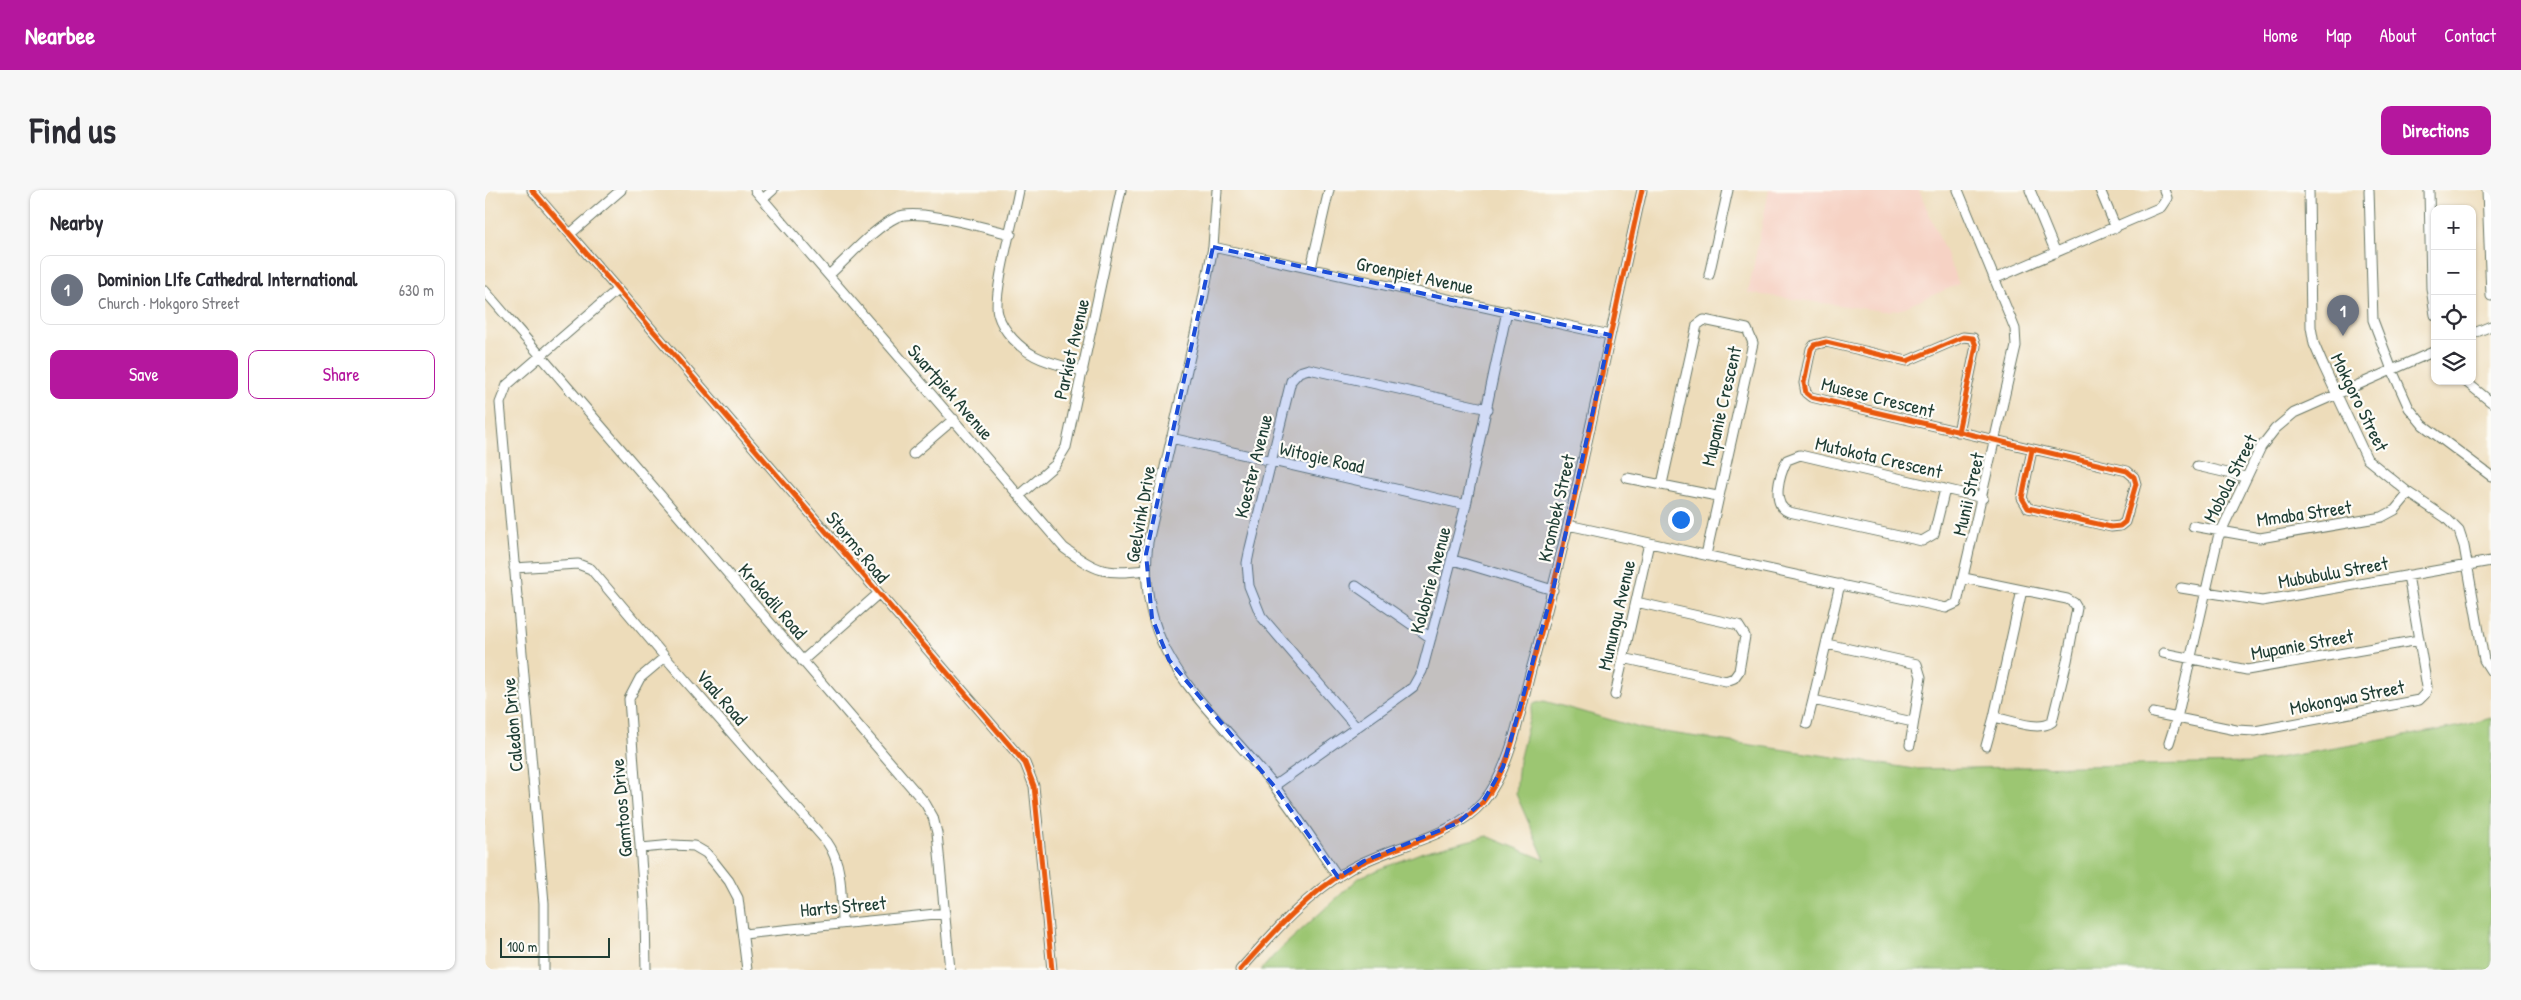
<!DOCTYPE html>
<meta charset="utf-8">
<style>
body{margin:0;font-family:"Patrick Hand",sans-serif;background:#f7f7f7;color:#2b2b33}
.controls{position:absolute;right:15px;top:15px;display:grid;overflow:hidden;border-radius:10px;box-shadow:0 1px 4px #0004}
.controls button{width:45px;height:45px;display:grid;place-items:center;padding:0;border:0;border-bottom:1px solid #e1e1e2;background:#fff;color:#2b2b33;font:25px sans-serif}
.scale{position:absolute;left:15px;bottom:12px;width:110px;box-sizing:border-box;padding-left:5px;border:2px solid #1f3d34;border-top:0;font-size:14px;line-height:18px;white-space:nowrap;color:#1f3d34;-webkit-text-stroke:4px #fdfcf7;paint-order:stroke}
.you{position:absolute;left:1195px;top:329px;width:18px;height:18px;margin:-12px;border:4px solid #fff;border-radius:50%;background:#1a73e8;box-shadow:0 0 0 8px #1a73e833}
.badge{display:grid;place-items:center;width:32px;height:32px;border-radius:50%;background:#b5179e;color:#fff;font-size:16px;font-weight:700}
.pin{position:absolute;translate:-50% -41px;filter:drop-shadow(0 1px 2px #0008)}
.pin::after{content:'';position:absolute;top:26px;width:18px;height:15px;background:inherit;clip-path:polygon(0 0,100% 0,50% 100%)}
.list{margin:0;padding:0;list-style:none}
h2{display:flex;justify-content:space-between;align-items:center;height:65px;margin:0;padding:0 20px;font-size:21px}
h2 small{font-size:16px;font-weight:400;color:#7c7c81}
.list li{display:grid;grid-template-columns:32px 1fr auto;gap:15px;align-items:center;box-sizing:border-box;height:70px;margin:0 10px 10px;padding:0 10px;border:1px solid #e1e1e2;border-radius:10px}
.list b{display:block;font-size:19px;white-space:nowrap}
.list p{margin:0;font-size:16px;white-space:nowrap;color:#7c7c81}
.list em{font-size:16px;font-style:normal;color:#7c7c81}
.actions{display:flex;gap:10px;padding:15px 20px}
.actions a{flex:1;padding:11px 0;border:1px solid #b5179e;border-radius:10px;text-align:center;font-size:18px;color:#b5179e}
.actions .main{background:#b5179e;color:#fff}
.icon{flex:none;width:28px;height:28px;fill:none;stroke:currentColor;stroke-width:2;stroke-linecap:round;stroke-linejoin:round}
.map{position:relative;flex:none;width:2006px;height:780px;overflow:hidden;border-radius:10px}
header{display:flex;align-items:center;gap:30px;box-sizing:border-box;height:70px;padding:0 25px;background:#b5179e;color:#fff}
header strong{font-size:24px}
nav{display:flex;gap:28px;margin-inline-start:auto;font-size:18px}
.intro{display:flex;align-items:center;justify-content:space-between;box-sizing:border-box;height:120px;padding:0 30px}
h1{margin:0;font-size:35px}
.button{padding:12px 22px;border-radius:10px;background:#b5179e;color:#fff;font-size:18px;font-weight:700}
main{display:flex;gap:30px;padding:0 30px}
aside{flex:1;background:#fff;border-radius:10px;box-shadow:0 1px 4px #0004}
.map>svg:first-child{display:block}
</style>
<header>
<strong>Nearbee</strong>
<nav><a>Home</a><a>Map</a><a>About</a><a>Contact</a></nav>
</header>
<div class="intro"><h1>Find us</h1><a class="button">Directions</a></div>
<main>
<aside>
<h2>Nearby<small></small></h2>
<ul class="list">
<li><span class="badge" style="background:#6b7280">1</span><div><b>Dominion LIfe Cathedral International</b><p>Church · Mokgoro Street</p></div><em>630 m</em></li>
</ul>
<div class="actions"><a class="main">Save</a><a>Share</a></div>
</aside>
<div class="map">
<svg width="2006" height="780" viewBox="0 0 2006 780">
<rect width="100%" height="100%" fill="#fdfcf7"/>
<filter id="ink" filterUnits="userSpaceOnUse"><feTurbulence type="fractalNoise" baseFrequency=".02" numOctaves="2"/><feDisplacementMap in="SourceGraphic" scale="10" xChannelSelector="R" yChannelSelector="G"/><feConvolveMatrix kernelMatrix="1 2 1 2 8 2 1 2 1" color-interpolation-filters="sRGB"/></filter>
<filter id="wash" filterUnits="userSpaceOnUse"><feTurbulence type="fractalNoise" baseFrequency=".0096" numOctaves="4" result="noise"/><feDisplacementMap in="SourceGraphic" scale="20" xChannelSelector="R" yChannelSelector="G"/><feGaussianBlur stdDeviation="1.12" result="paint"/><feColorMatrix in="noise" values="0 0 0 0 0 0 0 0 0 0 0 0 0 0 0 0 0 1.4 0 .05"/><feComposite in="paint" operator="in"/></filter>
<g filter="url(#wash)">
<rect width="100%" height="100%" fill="#eddcba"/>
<!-- built -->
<path fill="#f6d2c4" d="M1284,0H1434L1474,94L1413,120L1398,121L1263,103Z"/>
<!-- green -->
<path fill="#9cc672" stroke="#5e8253" d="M1059,511L1158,539L1430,579L1764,573L1977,536L2006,528V780H776L792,762L875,687L938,662L1002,646L1060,670L1031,604L1034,571L1048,514Z"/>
</g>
<g filter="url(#ink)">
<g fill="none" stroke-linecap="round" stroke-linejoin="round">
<defs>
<path id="minor" d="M47,0L540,573L549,596L567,780
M270,0L579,358C612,382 620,385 660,380
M534,0C530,24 507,106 513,124C518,142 535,158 550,166C565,174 583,177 598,181
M732,0L728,57L718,109L663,352C649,468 726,515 789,596C812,625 832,657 853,687
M1545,0L1571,63
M1615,0L1631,38
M1824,0L1826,137L1829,154L1838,175L1882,269L1924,303L1961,328L1974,341L1979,356L1999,470L2006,481
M1884,0L1888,130L1907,180L1924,218L1938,235L2006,286
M1944,0L1946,98L1950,125
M2002,0L2006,106
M278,9L288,0
M85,44L136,0
M728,57L1125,145
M826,78L844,0
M344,85C364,67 389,38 412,27C433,17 501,39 526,44
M1224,85L1243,0
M1509,89L1676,17L1682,8L1679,0
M0,101L440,613L448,627L452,643L465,780
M1987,144L2006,136
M1980,191L2006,212
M1473,242L1491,156L1488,148L1478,147L1422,171L1341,152L1329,155L1326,159L1319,193L1321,203L1326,207L1642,281L1649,287L1651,294L1640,332L1635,336L1626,337L1543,318L1537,308L1547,260
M686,248L981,315
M428,264L469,229
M1712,276L1760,287
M1142,288L1232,306
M1177,294L1212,135L1219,130L1262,139L1268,153L1221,365
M1460,299L1449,344L1437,351L1304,322C1285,315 1295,284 1302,270L1315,265L1498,308
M534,306L570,275L581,257L636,0
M1083,335L1461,418L1472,413L1531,156L1530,139L1526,129L1473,0
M1708,336L1775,348L1897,327L1910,320L1924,303
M968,370L1068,400
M29,378L93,374L106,379L180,467L342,652C358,674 356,706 357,732
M1479,388L1582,409L1589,413L1592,418L1582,471L1567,532C1554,542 1524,530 1509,527
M1355,394L1328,510L1428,532
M871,396L946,448
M1696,398L1777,411L2006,371
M1342,454L1432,474L1436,487L1425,555
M1678,463L1762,480L1934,450
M1138,468L1241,491L1249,488L1254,481L1260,446L1253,435L1151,412
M317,471L393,404
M1130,505L1164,353
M1668,523L1751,540L1770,541L1934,510L1940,504L1942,497L1923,385
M1322,534L1328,510
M871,537L776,426L764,396L762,373L765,358L806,191L814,182L824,179L1003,219
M1684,553L1692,528L1733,348L1776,257L1790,239L1809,223L1950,161
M1501,556L1509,527L1537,400
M789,596L920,503L928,497L937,481L981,315L1022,121
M156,658L188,655L209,656L221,663L229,672L244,691L253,708L262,780
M259,744L460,723
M59,780V713L15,213L22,195L132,100
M161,780L160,722L144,509L155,488L180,467
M755,780C787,744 823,703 865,679C908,654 965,650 998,612C1026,579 1035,521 1046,480C1090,322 1121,160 1157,0"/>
</defs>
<!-- minor casing -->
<use href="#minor" stroke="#677563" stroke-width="11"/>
<!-- minor -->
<use href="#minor" stroke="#fff" stroke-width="9"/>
<defs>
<path id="cycleway" d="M47,0L540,573L549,596L567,780
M1473,242L1491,156L1488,148L1478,147L1422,171L1341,152L1329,155L1326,159L1319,193L1321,203L1326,207L1642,281L1649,287L1651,294L1640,332L1635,336L1626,337L1543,318L1537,308L1547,260
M755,780C787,744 823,703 865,679C908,654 965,650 998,612C1026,579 1035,521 1046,480C1090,322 1121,160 1157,0"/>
</defs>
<!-- cycleway casing -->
<use href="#cycleway" stroke="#fdfcf7" stroke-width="8"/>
<!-- cycleway -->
<use href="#cycleway" stroke="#e8590c" stroke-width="5"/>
</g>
</g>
<!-- marked area -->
<path fill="#1d4ed8" fill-opacity="0.2" stroke="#1d4ed8" stroke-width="4" stroke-dasharray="10 6" stroke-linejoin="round" d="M728,57L1125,145L1068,400L1018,577L999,610L973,633L879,671L853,687L789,596L684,470L667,428L661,364Z"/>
<g text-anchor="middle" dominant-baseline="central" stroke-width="4.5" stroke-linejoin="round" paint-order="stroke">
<!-- street labels -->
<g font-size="19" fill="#1f3d34" stroke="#fdfcf7">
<text transform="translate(930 85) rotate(12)">Groenpiet Avenue</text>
<text transform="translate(586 159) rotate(-77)">Parkiet Avenue</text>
<text transform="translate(466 202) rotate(49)">Swartpiek Avenue</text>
<text transform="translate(1393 207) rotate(14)">Musese Crescent</text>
<text transform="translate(1875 212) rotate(64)">Mokgoro Street</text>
<text transform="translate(1236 216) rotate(-77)">Mupanie Crescent</text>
<text transform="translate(837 267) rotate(13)">Witogie Road</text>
<text transform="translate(1394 267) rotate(13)">Mutokota Crescent</text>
<text transform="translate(768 276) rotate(-76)">Koester Avenue</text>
<text transform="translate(1745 288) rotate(-63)">Mobola Street</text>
<text transform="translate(1483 304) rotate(-77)">Munii Street</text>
<text transform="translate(1071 318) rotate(-77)">Krombek Street</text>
<text transform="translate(1819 323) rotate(-8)">Mmaba Street</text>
<text transform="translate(655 324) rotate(-80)">Geelvink Drive</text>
<text transform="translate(373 357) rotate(50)">Storms Road</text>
<text transform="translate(1848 382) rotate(-10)">Mububulu Street</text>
<text transform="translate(945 390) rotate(-75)">Kolobrie Avenue</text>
<text transform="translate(288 411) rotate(49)">Krokodil Road</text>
<text transform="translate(1131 425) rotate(-77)">Munungu Avenue</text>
<text transform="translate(1817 454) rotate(-10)">Mupanie Street</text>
<text transform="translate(237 507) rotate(49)">Vaal Road</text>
<text transform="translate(1862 507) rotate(-11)">Mokongwa Street</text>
<text transform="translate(27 535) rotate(-95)">Caledon Drive</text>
<text transform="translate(136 618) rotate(-95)">Gamtoos Drive</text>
<text transform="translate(358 716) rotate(-5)">Harts Street</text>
</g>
</g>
</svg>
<div class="controls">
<button>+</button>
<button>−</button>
<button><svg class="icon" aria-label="locate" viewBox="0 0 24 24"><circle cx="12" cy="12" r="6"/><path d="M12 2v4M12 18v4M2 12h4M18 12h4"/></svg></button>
<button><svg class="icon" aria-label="layers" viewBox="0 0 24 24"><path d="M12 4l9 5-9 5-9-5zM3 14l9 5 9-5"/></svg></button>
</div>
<div class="scale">100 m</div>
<div class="you"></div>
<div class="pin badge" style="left:1858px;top:146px;background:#6b7280">1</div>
</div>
</main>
